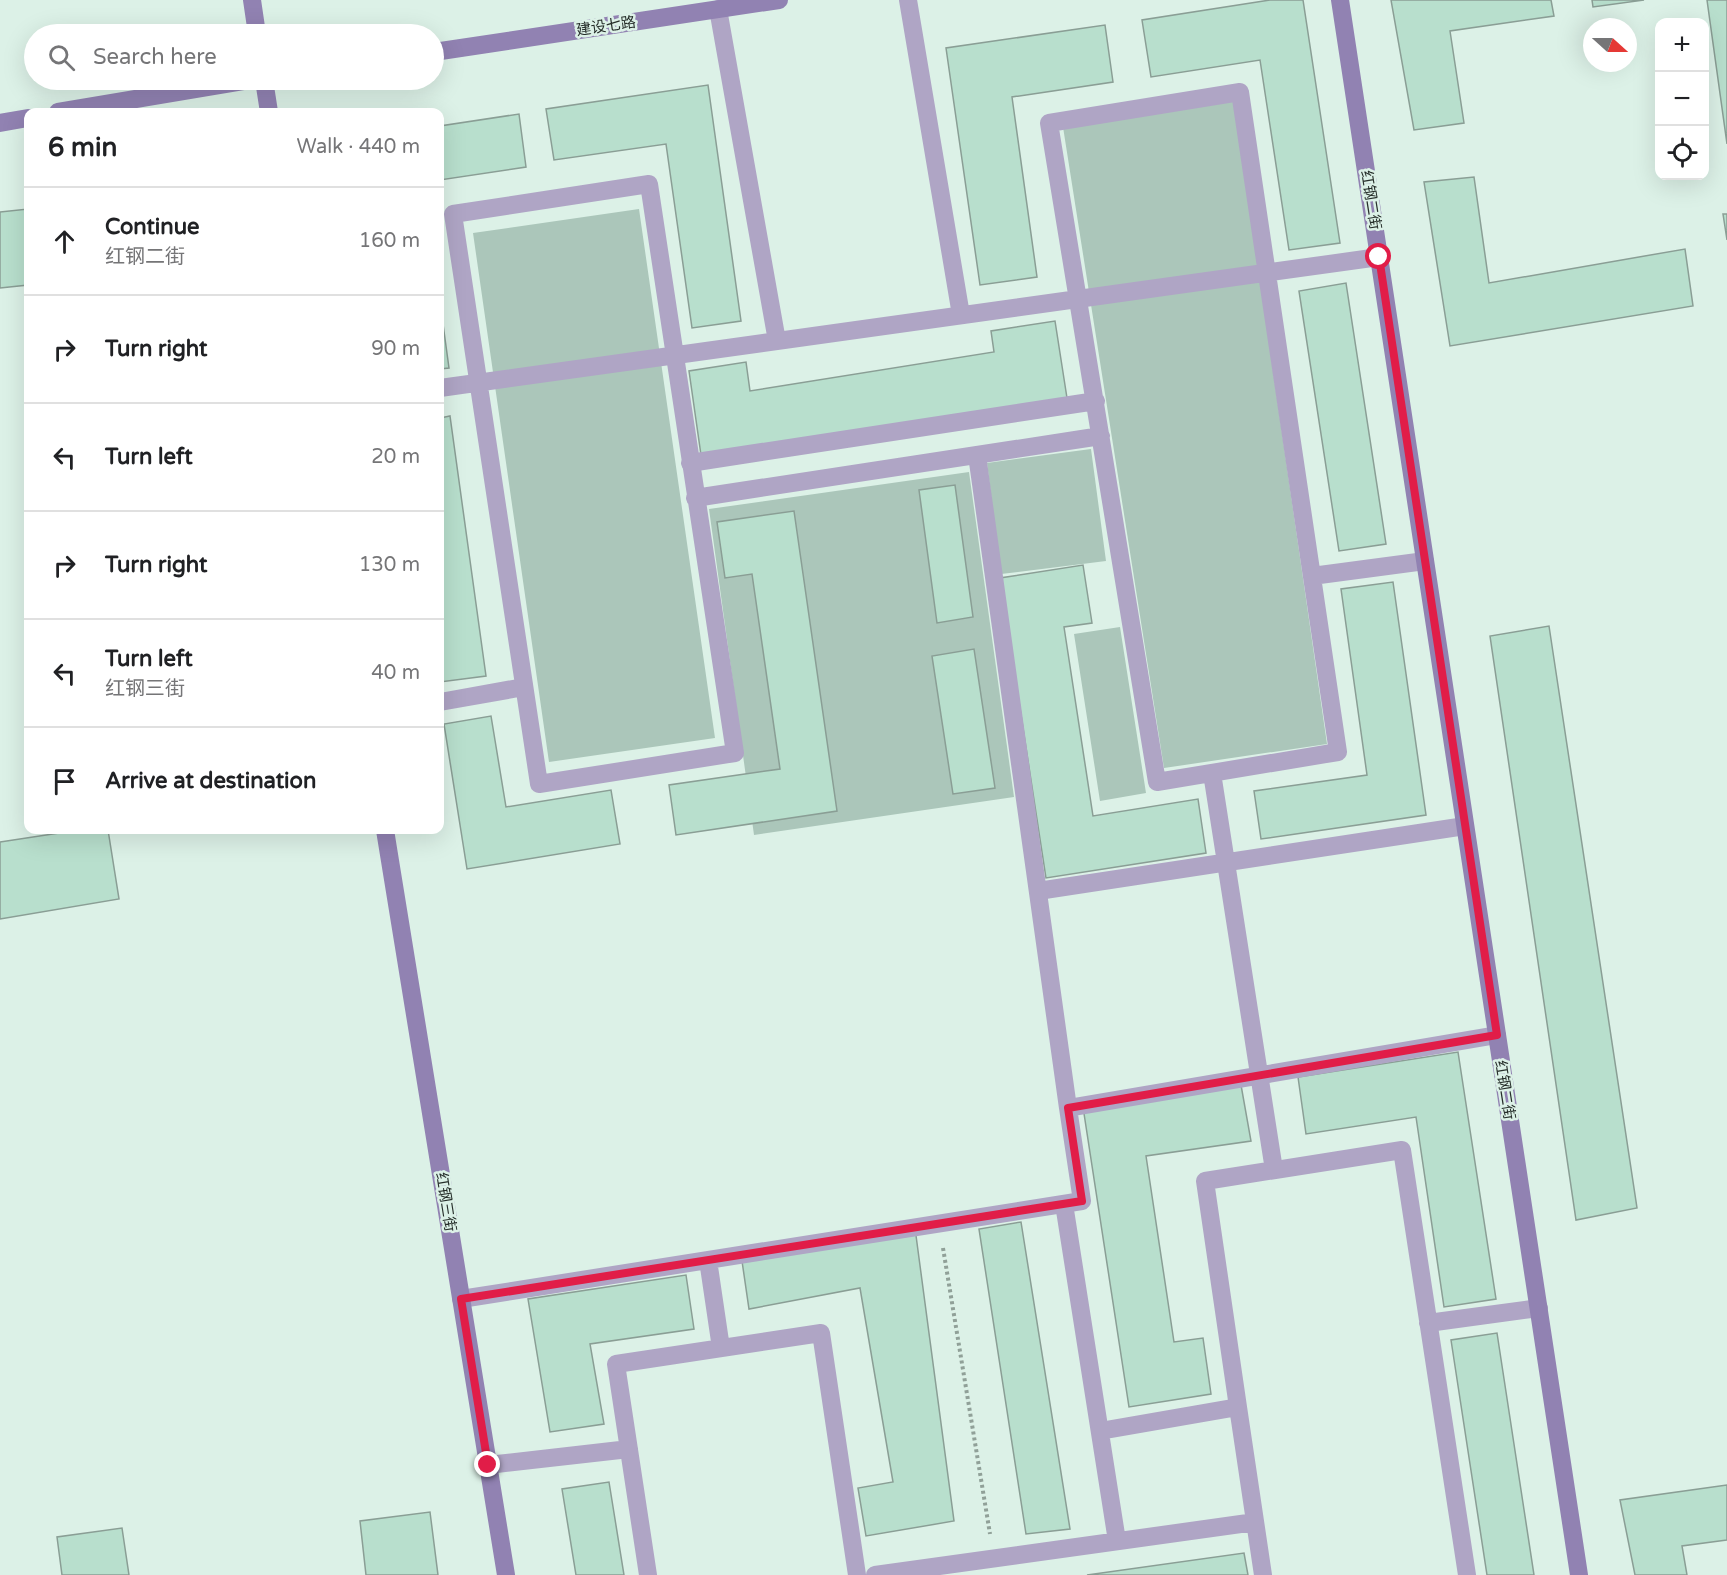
<!DOCTYPE html>
<meta charset="utf-8">
<style>
body{margin:0;font-family:"Varela Round","Noto Sans SC",sans-serif;background:#f6f6f6;color:#202124}
.controls{position:absolute;right:18px;top:18px;display:grid;overflow:hidden;border-radius:12px;box-shadow:0 6px 24px #0002}
.controls button{width:54px;height:54px;display:grid;place-items:center;padding:0;border:0;border-bottom:2px solid #e0e0e0;background:#fff;color:#202124;font:30px sans-serif}
.compass{position:absolute;left:1583px;top:18px;width:54px;height:54px;border-radius:50%;background:#fff;box-shadow:0 6px 24px #0002;rotate:111deg}
.stop{position:absolute;width:18px;height:18px;margin:-14px;border:4px solid #e11d48;border-radius:50%;background:#fff}
.stop.end{background:#e11d48;border-color:#fff;box-shadow:0 2px 6px #0008}
.list{margin:0;padding:0;list-style:none}
h2{display:flex;justify-content:space-between;align-items:center;height:78px;margin:0;padding:0 24px;font-size:26px}
h2 small{font-size:20px;font-weight:400;color:#757577}
.list li{display:grid;grid-template-columns:39px 1fr auto;gap:18px;align-items:center;box-sizing:border-box;height:108px;padding:0 24px;border-top:2px solid #e0e0e0}
.list b{display:block;font-size:22px;white-space:nowrap}
.list p{margin:0;font-size:20px;white-space:nowrap;color:#757577}
.list em{font-size:20px;font-style:normal;color:#757577}
.icon{flex:none;width:33px;height:33px;fill:none;stroke:currentColor;stroke-width:2;stroke-linecap:round;stroke-linejoin:round}
.map{position:relative;flex:none;width:1727px;height:1575px;overflow:hidden}
.search{position:absolute;background:#fff;box-shadow:0 6px 24px #0002;left:24px;top:24px;width:420px;height:66px;display:flex;align-items:center;gap:15px;box-sizing:border-box;padding:0 21px;border-radius:33px;color:#757577;font-size:22px}
.panel{position:absolute;background:#fff;box-shadow:0 6px 24px #0002;left:24px;top:108px;width:420px;height:726px;border-radius:12px}
.map>svg:first-child{display:block}
</style>
<div class="map">
<svg width="1727" height="1575" viewBox="0 0 1727 1575">
<rect width="100%" height="100%" fill="#dcf1e7"/>
<!-- green -->
<path fill="#abc6ba" d="M1234,101L1327,744L1164,768L1063,127Z
M639,209L715,738L549,762L473,233Z
M1091,449L1106,561L1001,574L987,463Z
M969,472L1014,797L754,835L709,509Z
M1120,627L1146,793L1100,801L1074,634Z"/>
<!-- building -->
<path fill="#b8dfcd" stroke="#8a9e95" stroke-width="1.5" d="M1270,0H1303L1340,243L1289,250L1260,60L1151,77L1142,20Z
M1391,0H1551L1554,16L1450,31L1464,123L1414,130Z
M1592,0H1644L1593,7Z
M1707,0H1727V144Z
M1105,25L1113,82L1012,97L1037,277L980,285L946,48Z
M708,85L741,321L692,328L666,144L554,160L546,109Z
M519,114L526,167L440,180V126Z
M1474,177L1489,283L1685,249L1693,306L1450,346L1424,182Z
M28,209V285L0,288V212Z
M1723,214H1727V240Z
M1346,283L1386,544L1339,551L1299,291Z
M440,302L449,368L440,369Z
M1055,321L1067,398L701,455L689,371L746,362L750,391L994,352L991,331Z
M450,416L486,676L440,682V418Z
M955,485L973,617L937,623L919,490Z
M794,511L837,811L676,835L669,785L780,769L752,574L725,578L717,522Z
M1083,565L1092,623L1064,627L1093,816L1198,799L1206,853L1046,878L1000,578Z
M1393,582L1426,815L1261,839L1254,791L1367,775L1341,589Z
M1549,626L1637,1208L1576,1220L1490,636Z
M974,649L995,788L953,794L932,656Z
M491,716L506,807L611,790L620,844L467,869L444,724Z
M79,830H108L119,899L0,919V842Z
M1458,1052L1496,1299L1444,1307L1416,1117L1306,1134L1298,1077Z
M1241,1085L1251,1141L1146,1156L1174,1342L1203,1338L1211,1394L1129,1407L1083,1107Z
M1021,1222L1070,1529L1026,1534L979,1229Z
M915,1228L954,1521L866,1536L858,1488L893,1482L860,1288L749,1309L742,1261Z
M686,1275L694,1329L590,1344L604,1424L550,1432L528,1299Z
M1497,1333L1534,1575H1487L1451,1340Z
M609,1482L624,1575H576L562,1489Z
M1727,1485V1540L1682,1546L1687,1575H1635L1620,1500Z
M430,1512L438,1575H366L360,1521Z
M122,1528L129,1575H62L57,1537Z
M1244,1553L1248,1575H1087Z"/>
<g fill="none" stroke-linecap="round" stroke-linejoin="round">
<!-- path -->
<path stroke="#90a098" stroke-width="4" stroke-dasharray="3 3" stroke-linecap="butt" d="M943,1248L990,1534"/>
<!-- street -->
<path stroke="#afa5c5" stroke-width="18" d="M908,0L961,315
M718,9L777,341
M1240,92L1338,752L1157,782L1049,123Z
M649,184L735,753L539,784L453,214Z
M440,388L1379,257
M977,455L1068,1108
M690,463L1096,401
M695,498L1101,436
M1312,576L1425,561
M440,702L524,687
M1212,773L1274,1170
M1038,891L1465,826
M1064,1204L1117,1541
M708,1260L721,1348
M461,1299L1082,1201L1068,1108L1497,1035
M1428,1323L1539,1308
M1238,1407L1263,1575
M1100,1431L1238,1407L1205,1181L1402,1150L1467,1575
M488,1465L629,1449
M648,1575L616,1364L821,1333L857,1575
M875,1575L1255,1522"/>
<!-- secondary -->
<path stroke="#9182b2" stroke-width="18" d="M252,0L257,34
M1340,0L1579,1575
M434,52L779,0
M264,80L269,112
M58,112L249,80
M0,123L28,118
M385,830L506,1575"/>
</g>
<g fill="none" stroke-linecap="round" stroke-linejoin="round">
<!-- route -->
<path stroke="#e11d48" stroke-width="8" d="M488,1465L461,1299L1082,1201L1068,1108L1497,1035L1379,257"/>
</g>
<g text-anchor="middle" dominant-baseline="central" stroke-width="5" stroke-linejoin="round" paint-order="stroke">
<!-- street labels -->
<g font-size="15" fill="#262e2a" stroke="#dcf1e7">
<text transform="translate(606 26) rotate(-8)">建设七路</text>
<text transform="translate(1371 200) rotate(81)">红钢二街</text>
<text transform="translate(1505 1090) rotate(81)">红钢二街</text>
<text transform="translate(446 1202) rotate(81)">红钢三街</text>
</g>
</g>
</svg>
<div class="controls">
<button>+</button>
<button>−</button>
<button><svg class="icon" aria-label="locate" viewBox="0 0 24 24"><circle cx="12" cy="12" r="6"/><path d="M12 2v4M12 18v4M2 12h4M18 12h4"/></svg></button>
</div>
<svg class="compass" viewBox="-18 -18 36 36"><path d="M0-13l5 13h-10z" fill="#e53935"/><path d="M0 13l5-13h-10z" fill="#757577"/></svg>
<div class="stop" style="left:1379px;top:257px"></div>
<div class="stop end" style="left:488px;top:1465px"></div>
<div class="search"><svg class="icon" aria-label="search" viewBox="0 0 24 24"><circle cx="10" cy="10" r="6"/><path d="M15 15l6 6"/></svg>Search here</div>
<section class="panel">
<h2>6 min<small>Walk · 440 m</small></h2>
<ul class="list">
<li><svg class="icon" aria-label="ahead" viewBox="0 0 24 24"><path d="M12 20V5M6 11l6-6 6 6"/></svg><div><b>Continue</b><p>红钢二街</p></div><em>160 m</em></li>
<li><svg class="icon" aria-label="right" viewBox="0 0 24 24"><path d="M7 20v-9h11M14 6l5 5-5 5"/></svg><div><b>Turn right</b></div><em>90 m</em></li>
<li><svg class="icon" aria-label="left" viewBox="0 0 24 24"><path d="M17 20v-9H6M10 6l-5 5 5 5"/></svg><div><b>Turn left</b></div><em>20 m</em></li>
<li><svg class="icon" aria-label="right" viewBox="0 0 24 24"><path d="M7 20v-9h11M14 6l5 5-5 5"/></svg><div><b>Turn right</b></div><em>130 m</em></li>
<li><svg class="icon" aria-label="left" viewBox="0 0 24 24"><path d="M17 20v-9H6M10 6l-5 5 5 5"/></svg><div><b>Turn left</b><p>红钢三街</p></div><em>40 m</em></li>
<li><svg class="icon" aria-label="arrive" viewBox="0 0 24 24"><path d="M6 21V4h12l-3 4 3 4H6"/></svg><div><b>Arrive at destination</b></div></li>
</ul>
</section>
</div>
